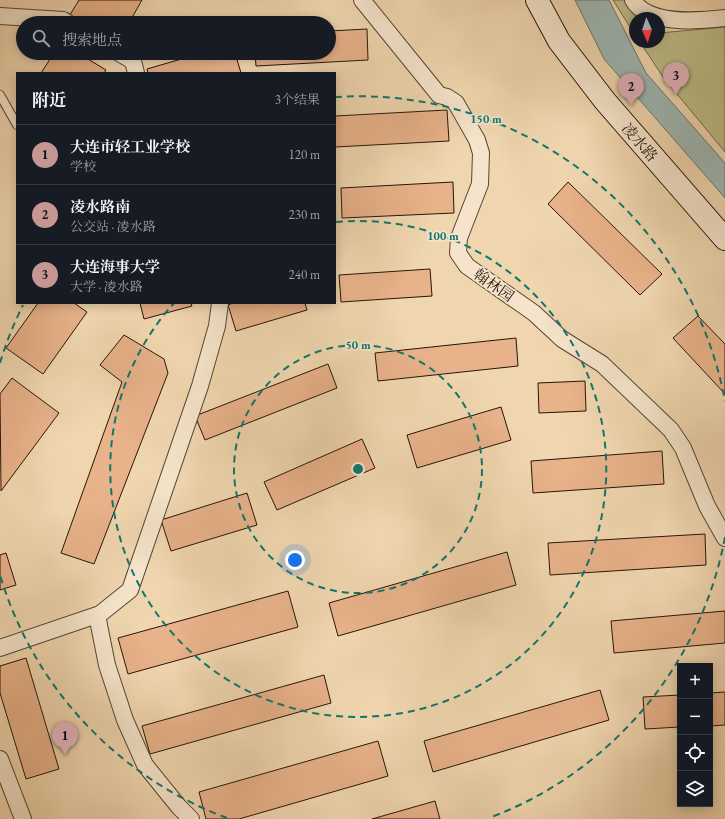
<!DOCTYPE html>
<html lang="zh">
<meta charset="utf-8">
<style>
body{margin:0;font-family:"EB Garamond","Noto Serif SC",serif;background:#242831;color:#f1f3f6}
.controls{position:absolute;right:12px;bottom:12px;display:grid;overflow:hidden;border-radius:0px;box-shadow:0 2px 10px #0003}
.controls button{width:36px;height:36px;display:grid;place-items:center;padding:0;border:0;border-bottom:1px solid #363941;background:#171b24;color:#f1f3f6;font:20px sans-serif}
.compass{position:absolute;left:629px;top:12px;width:36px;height:36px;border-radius:50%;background:#171b24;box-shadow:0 2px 10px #0003;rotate:177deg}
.you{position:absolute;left:295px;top:560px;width:14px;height:14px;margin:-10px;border:3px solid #fff;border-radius:50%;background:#1a73e8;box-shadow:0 0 0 6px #1a73e833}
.badge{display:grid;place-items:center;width:26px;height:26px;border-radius:50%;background:#c59692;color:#111;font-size:13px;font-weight:700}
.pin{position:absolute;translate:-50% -33px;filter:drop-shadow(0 1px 2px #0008)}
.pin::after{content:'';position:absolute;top:21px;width:14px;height:12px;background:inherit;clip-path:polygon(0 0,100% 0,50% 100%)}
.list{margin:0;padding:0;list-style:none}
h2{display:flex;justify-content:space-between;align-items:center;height:52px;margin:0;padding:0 16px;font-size:17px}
h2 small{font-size:13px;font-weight:400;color:#9ea1a6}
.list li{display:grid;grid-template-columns:26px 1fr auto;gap:12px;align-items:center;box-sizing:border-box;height:60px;padding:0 16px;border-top:1px solid #363941}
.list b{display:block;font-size:15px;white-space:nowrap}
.list p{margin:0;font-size:13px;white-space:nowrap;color:#9ea1a6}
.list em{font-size:13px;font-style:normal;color:#9ea1a6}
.icon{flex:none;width:22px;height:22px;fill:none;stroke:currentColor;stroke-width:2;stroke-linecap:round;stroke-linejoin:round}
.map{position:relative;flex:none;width:725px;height:819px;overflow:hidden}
.search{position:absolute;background:#171b24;box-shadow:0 2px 10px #0003;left:16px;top:16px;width:320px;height:44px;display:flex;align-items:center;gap:10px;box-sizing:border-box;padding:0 14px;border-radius:22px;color:#9ea1a6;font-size:15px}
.panel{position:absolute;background:#171b24;box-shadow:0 2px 10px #0003;left:16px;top:72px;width:320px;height:232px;border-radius:0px}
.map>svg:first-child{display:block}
</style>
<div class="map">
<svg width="725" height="819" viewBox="0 0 725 819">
<rect width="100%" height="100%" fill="#f0d6af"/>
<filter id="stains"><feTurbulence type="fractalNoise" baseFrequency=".005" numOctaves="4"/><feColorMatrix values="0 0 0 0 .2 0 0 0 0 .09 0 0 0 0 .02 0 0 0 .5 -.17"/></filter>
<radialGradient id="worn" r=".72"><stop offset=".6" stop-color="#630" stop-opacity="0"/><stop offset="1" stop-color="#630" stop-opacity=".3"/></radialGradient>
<!-- green -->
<path fill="#bdbd88" stroke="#726948" d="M613,0H627L641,18H635V35Z
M725,27V152L663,77L640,42H659V33Z"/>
<!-- water -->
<path fill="#9db7b3" stroke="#6d766f" d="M575,0H609L646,73L725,163V198L604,59Z"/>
<!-- building -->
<path fill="#e8b28a" stroke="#261509" d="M79,0H142L129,23H76L68,18Z
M367,29L368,60L256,66L255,53H329V31Z
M54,53H78L106,70L104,73H41Z
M202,53H235L241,73H148L147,69Z
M447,110L449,141L335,147V116Z
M453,182L454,213L342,218L341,188Z
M568,182L662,274L640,295L548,204Z
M430,269L432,296L341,302L339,275Z
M38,303H74L87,312L43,374L6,348Z
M140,303H191L192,306L144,319Z
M233,303H305L307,310L236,331L228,305Z
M698,316L725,344V394L673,338Z
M124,335L164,359L168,373L94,564L61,553L122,382L100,365Z
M516,338L518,366L378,381L375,353Z
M328,364L337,388L205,440L195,416Z
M12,378L59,413L1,491L0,394Z
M585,381L586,411L539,413L538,383Z
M501,407L511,440L417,468L407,435Z
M362,439L375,468L277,510L264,482Z
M662,451L664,484L533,493L531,461Z
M247,493L257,525L171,551L161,520Z
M705,534L706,565L550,575L548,543Z
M507,552L516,585L338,636L329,603Z
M6,553L16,585L0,590V555Z
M288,591L298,627L128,674L118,638Z
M725,611V643L614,653L611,621Z
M26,658L59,769L26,779L0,693V666Z
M324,675L331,703L150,754L142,726Z
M600,690L609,720L433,772L424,741Z
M725,692V725L710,726V693Z
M680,695V727L645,729L643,697Z
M378,741L388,776L239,819H206L199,792Z
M435,801L440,819H372Z"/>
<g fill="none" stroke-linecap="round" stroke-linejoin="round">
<defs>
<path id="service" d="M0,95L17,125"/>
<path id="minor" d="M362,0L439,95L447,97L456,103L477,140L481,153L480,184L459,238L458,253L467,266L534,313L562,339L602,364L671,430L683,448L707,506L725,538
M633,0C648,26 699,21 725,18
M0,16L63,20L68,23
M119,53L133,61L136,73
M97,615L107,665L125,720L145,765L179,807L191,819
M0,648L100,614L130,590L200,386L217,326L220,303
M0,759L23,819"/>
<path id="secondary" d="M537,0L559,41L605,101L725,239"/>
</defs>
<!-- service casing -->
<use href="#service" stroke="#584532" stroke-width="10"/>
<!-- minor casing -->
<use href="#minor" stroke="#584532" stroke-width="18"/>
<!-- secondary casing -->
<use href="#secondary" stroke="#261509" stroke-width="24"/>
<!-- service -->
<use href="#service" stroke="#f5e4cb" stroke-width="8"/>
<!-- minor -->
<use href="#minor" stroke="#f5e4cb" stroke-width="16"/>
<!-- secondary -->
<use href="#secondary" stroke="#f5e4cb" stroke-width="22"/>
</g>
<!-- distance rings -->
<g fill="none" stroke="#0f766e" stroke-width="2" stroke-dasharray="7 5">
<circle cx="358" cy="469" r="124"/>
<path d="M336 222A248 248 0 1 1 174 303"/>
<path d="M725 537A373 373 0 0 1 489 818M227 818A373 373 0 0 1 0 575M0 363A373 373 0 0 1 23 305M335 97A373 373 0 0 1 725 401"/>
</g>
<g text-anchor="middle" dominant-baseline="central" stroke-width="3.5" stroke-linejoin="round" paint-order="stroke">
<!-- street labels -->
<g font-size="15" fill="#261509" stroke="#f5e4cb">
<text transform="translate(640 142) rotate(49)">凌水路</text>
<text transform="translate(494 285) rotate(35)">翰林园</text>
</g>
</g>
<circle cx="358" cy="469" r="6" fill="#0f766e" stroke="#f5e4cb" stroke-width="2"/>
<g font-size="12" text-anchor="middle" font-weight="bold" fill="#0f766e" stroke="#f5e4cb" stroke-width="3.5" stroke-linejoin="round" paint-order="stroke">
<text x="486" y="123">150 m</text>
<text x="443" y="240">100 m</text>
<text x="358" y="349">50 m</text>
</g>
<rect width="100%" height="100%" filter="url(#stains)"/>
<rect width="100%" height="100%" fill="url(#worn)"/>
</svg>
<div class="controls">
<button>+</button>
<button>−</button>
<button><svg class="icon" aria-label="locate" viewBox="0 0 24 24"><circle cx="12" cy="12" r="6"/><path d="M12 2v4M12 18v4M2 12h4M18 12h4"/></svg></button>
<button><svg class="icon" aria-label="layers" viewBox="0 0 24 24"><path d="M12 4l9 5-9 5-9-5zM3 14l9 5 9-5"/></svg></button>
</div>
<svg class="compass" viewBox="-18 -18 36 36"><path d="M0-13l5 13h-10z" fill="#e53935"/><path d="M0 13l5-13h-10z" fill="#9ea1a6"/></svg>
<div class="you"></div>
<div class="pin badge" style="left:65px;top:755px">1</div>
<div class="pin badge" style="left:631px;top:106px">2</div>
<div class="pin badge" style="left:676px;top:95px">3</div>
<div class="search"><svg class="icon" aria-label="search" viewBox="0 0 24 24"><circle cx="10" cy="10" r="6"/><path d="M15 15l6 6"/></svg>搜索地点</div>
<section class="panel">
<h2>附近<small>3个结果</small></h2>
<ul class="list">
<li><span class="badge">1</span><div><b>大连市轻工业学校</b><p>学校</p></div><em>120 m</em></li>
<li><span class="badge">2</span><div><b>凌水路南</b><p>公交站 · 凌水路</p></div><em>230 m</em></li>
<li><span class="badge">3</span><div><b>大连海事大学</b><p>大学 · 凌水路</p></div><em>240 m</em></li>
</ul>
</section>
</div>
